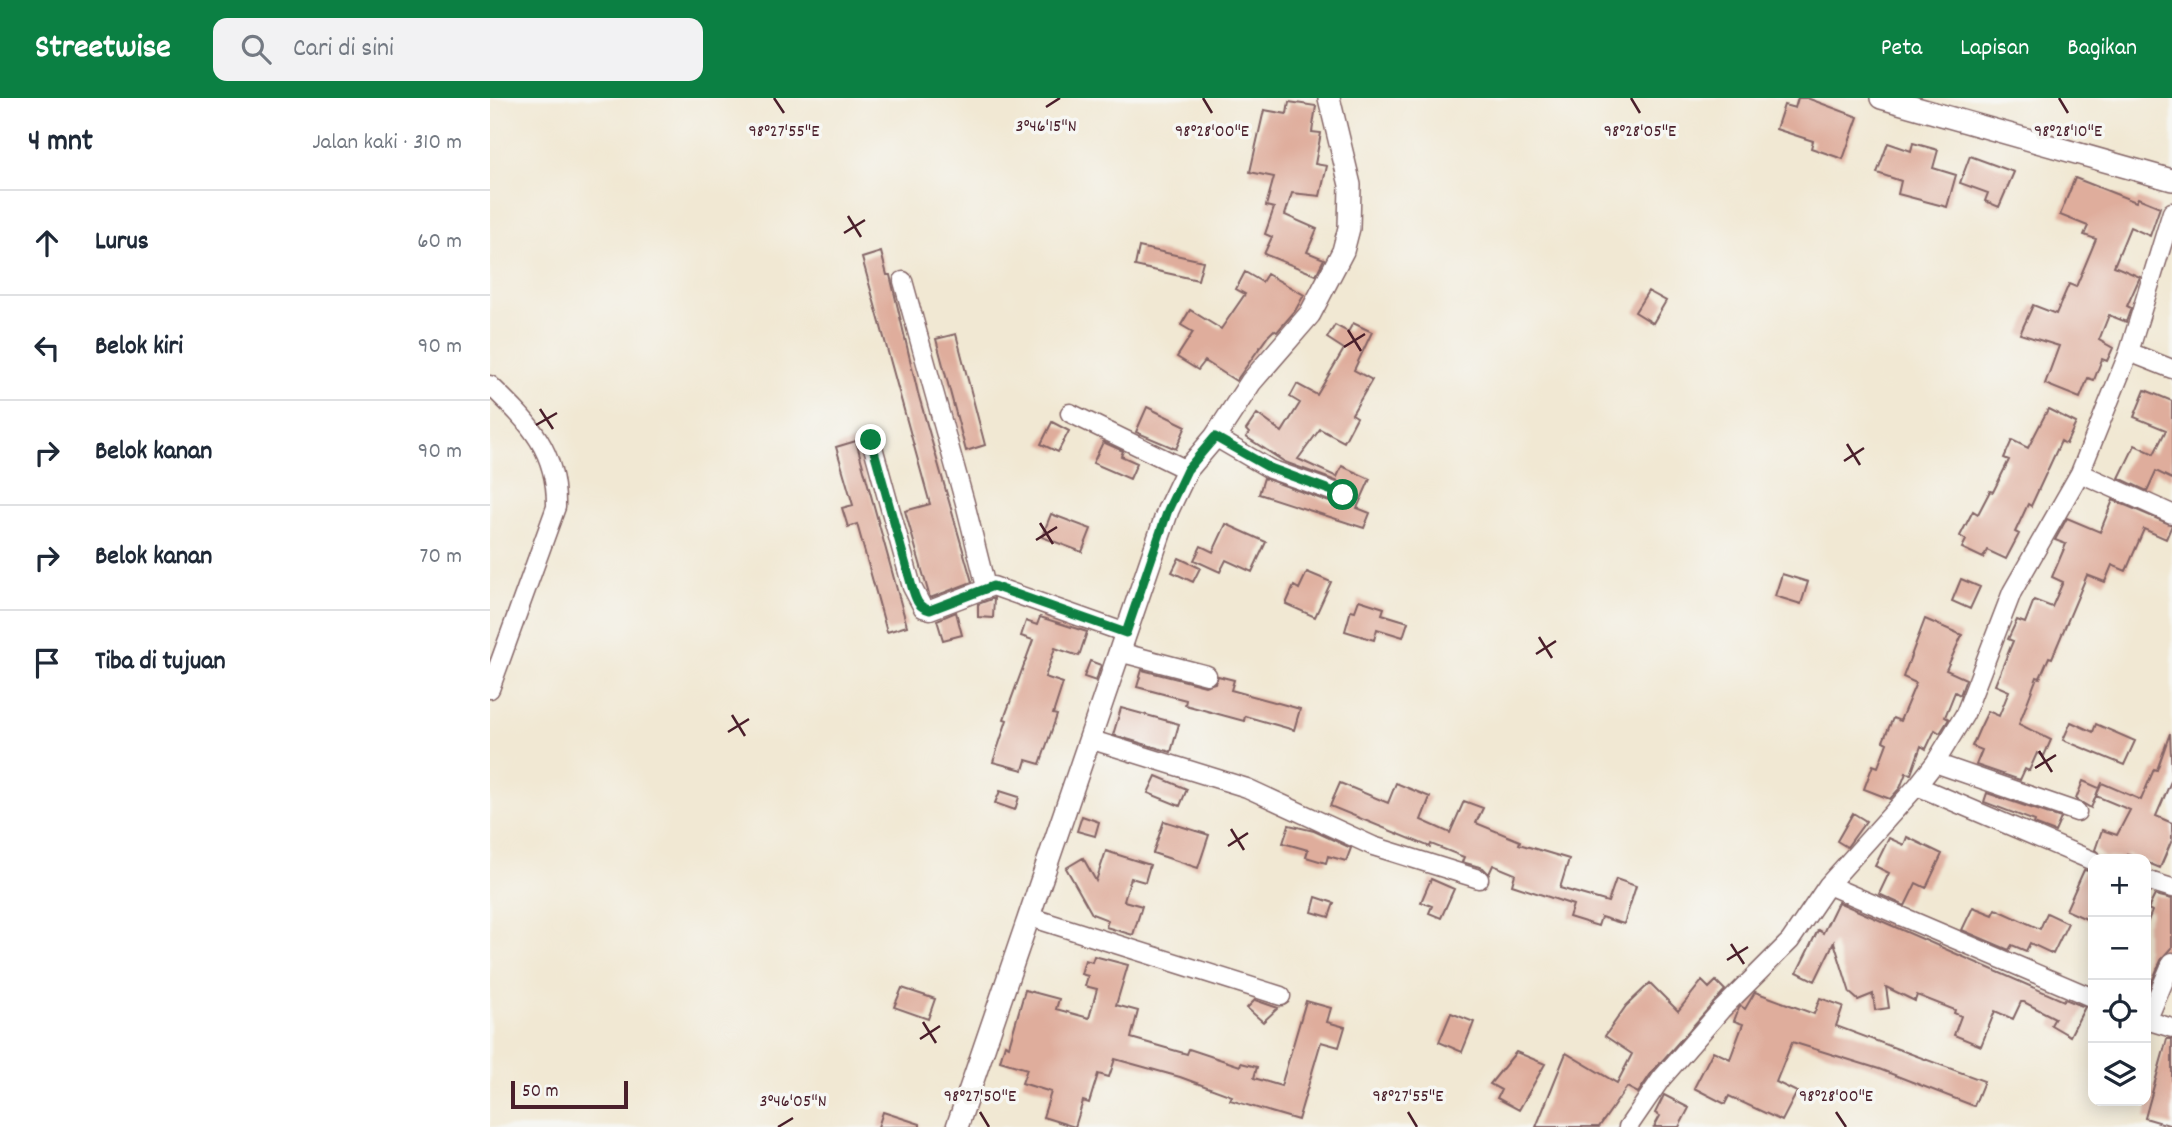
<!DOCTYPE html>
<html lang="id">
<meta charset="utf-8">
<style>
body{margin:0;font-family:Dekko,sans-serif;background:#f2f2f3;color:#1f2937}
.controls{position:absolute;right:21px;bottom:21px;display:grid;overflow:hidden;border-radius:14px;box-shadow:0 4px 18px #0003}
.controls button{width:63px;height:63px;display:grid;place-items:center;padding:0;border:0;border-bottom:2px solid #e0e1e3;background:#fff;color:#1f2937;font:35px sans-serif}
.scale{position:absolute;left:21px;bottom:18px;width:117px;box-sizing:border-box;padding-left:7px;border:4px solid #4a1f2b;border-top:0;font-size:19px;line-height:24px;white-space:nowrap;color:#4a1f2b;-webkit-text-stroke:5px #f6f6f2;paint-order:stroke}
.stop{position:absolute;width:21px;height:21px;margin:-16px;border:5px solid #0b8043;border-radius:50%;background:#fff}
.stop.end{background:#0b8043;border-color:#fff;box-shadow:0 2px 7px #0008}
.list{margin:0;padding:0;list-style:none}
h2{display:flex;justify-content:space-between;align-items:center;height:91px;margin:0;padding:0 28px;font-size:30px}
h2 small{font-size:23px;font-weight:400;color:#747a83}
.list li{display:grid;grid-template-columns:46px 1fr auto;gap:21px;align-items:center;box-sizing:border-box;height:105px;padding:0 28px;border-top:2px solid #e0e1e3}
.list b{display:block;font-size:26px;white-space:nowrap}
.list em{font-size:23px;font-style:normal;color:#747a83}
.icon{flex:none;width:38px;height:38px;fill:none;stroke:currentColor;stroke-width:2;stroke-linecap:round;stroke-linejoin:round}
.map{position:relative;flex:none;width:1682px;height:1029px;overflow:hidden}
header{display:flex;align-items:center;gap:42px;box-sizing:border-box;height:98px;padding:0 35px;background:#0b8043;color:#fff}
header strong{font-size:33px}
nav{display:flex;gap:38px;margin-inline-start:auto;font-size:24px}
.search{width:490px;height:63px;background:#f2f2f3;display:flex;align-items:center;gap:18px;box-sizing:border-box;padding:0 24px;border-radius:14px;color:#747a83;font-size:26px}
main{display:flex}
aside{flex:1;background:#fff}
.map>svg:first-child{display:block}
</style>
<header>
<strong>Streetwise</strong>
<div class="search"><svg class="icon" aria-label="search" viewBox="0 0 24 24"><circle cx="10" cy="10" r="6"/><path d="M15 15l6 6"/></svg>Cari di sini</div>
<nav><a>Peta</a><a>Lapisan</a><a>Bagikan</a></nav>
</header>
<main>
<aside>
<h2>4 mnt<small>Jalan kaki · 310 m</small></h2>
<ul class="list">
<li><svg class="icon" aria-label="ahead" viewBox="0 0 24 24"><path d="M12 20V5M6 11l6-6 6 6"/></svg><div><b>Lurus</b></div><em>60 m</em></li>
<li><svg class="icon" aria-label="left" viewBox="0 0 24 24"><path d="M17 20v-9H6M10 6l-5 5 5 5"/></svg><div><b>Belok kiri</b></div><em>90 m</em></li>
<li><svg class="icon" aria-label="right" viewBox="0 0 24 24"><path d="M7 20v-9h11M14 6l5 5-5 5"/></svg><div><b>Belok kanan</b></div><em>90 m</em></li>
<li><svg class="icon" aria-label="right" viewBox="0 0 24 24"><path d="M7 20v-9h11M14 6l5 5-5 5"/></svg><div><b>Belok kanan</b></div><em>70 m</em></li>
<li><svg class="icon" aria-label="arrive" viewBox="0 0 24 24"><path d="M6 21V4h12l-3 4 3 4H6"/></svg><div><b>Tiba di tujuan</b></div></li>
</ul>
</aside>
<div class="map">
<svg width="1682" height="1029" viewBox="0 0 1682 1029">
<rect width="100%" height="100%" fill="#f6f6f2"/>
<filter id="ink" filterUnits="userSpaceOnUse"><feTurbulence type="fractalNoise" baseFrequency=".0143" numOctaves="2"/><feDisplacementMap in="SourceGraphic" scale="14" xChannelSelector="R" yChannelSelector="G"/><feConvolveMatrix kernelMatrix="1 2 1 2 8 2 1 2 1" color-interpolation-filters="sRGB"/></filter>
<filter id="wash" filterUnits="userSpaceOnUse"><feTurbulence type="fractalNoise" baseFrequency=".00686" numOctaves="4" result="noise"/><feDisplacementMap in="SourceGraphic" scale="28" xChannelSelector="R" yChannelSelector="G"/><feGaussianBlur stdDeviation="1.57" result="paint"/><feColorMatrix in="noise" values="0 0 0 0 0 0 0 0 0 0 0 0 0 0 0 0 0 1.4 0 .05"/><feComposite in="paint" operator="in"/></filter>
<g filter="url(#wash)">
<rect width="100%" height="100%" fill="#f1e8d3"/>
<g id="blocks">
<!-- building -->
<path fill="#dfad9c" d="M1308,0H1317L1368,19L1353,61L1321,50L1323,43L1286,31L1294,7L1305,10Z
M799,4L826,8L822,34L831,35L825,66L837,68L830,98L802,95L795,117L827,131L817,154L834,161L826,177L774,156L782,139L775,136L784,110L776,108L784,79L760,74L774,12L797,16Z
M1398,45L1421,53L1423,45L1448,52L1443,70L1466,77L1457,109L1408,96L1411,83L1387,75Z
M1480,58L1524,74L1509,109L1495,103L1498,95L1470,85Z
M1585,80L1646,104L1648,100L1670,109L1660,138L1640,129L1624,168L1650,179L1637,208L1641,210L1636,224L1619,217L1609,242L1623,250L1617,263L1612,261L1604,282L1598,280L1590,300L1555,286L1569,248L1530,236L1543,207L1566,216L1579,186L1586,189L1606,141L1594,137L1598,128L1570,117Z
M649,149L713,163L708,182L645,168Z
M391,154L397,177H400L428,295L482,484L440,500L415,413L440,406L372,160Z
M755,174L772,184L777,176L814,197L805,213L787,234L784,232L778,238L746,283L715,263L708,272L687,259L703,234L691,227L700,212L731,231L755,196L746,191Z
M1158,193L1176,203L1163,225L1145,214Z
M863,225L882,234L864,272L882,282L862,316L867,319L854,344L830,331L808,361L847,379L852,368L880,381L867,410L880,415L874,430L769,396L774,380L850,408L861,405L864,396L857,387L795,364L756,339L759,335L756,332L767,316L792,334L810,305L800,299L807,286L827,297L854,251L837,240L845,227L858,234Z
M466,236L495,347L476,353L446,241Z
M1655,292L1682,303V381L1666,373L1657,393L1629,380L1645,347L1664,356L1676,332L1644,319Z
M657,309L696,328L686,351L646,334Z
M1558,311L1586,325L1576,346L1571,343L1541,408L1538,406L1525,434L1529,436L1516,461L1497,452L1493,460L1472,450L1476,442L1470,438L1483,413L1488,416L1500,393L1503,394L1519,362L1514,360L1522,342L1538,350Z
M562,324L579,333L568,354L551,346Z
M366,343L417,528L397,534L367,426L358,429L352,410L363,407L346,349Z
M613,344L633,353L631,358L647,365L640,381L603,365Z
M1623,402L1682,427L1676,441L1654,431L1636,473L1622,467L1615,484L1597,477L1562,560L1559,559L1550,580L1547,579L1529,626L1561,642L1554,658L1547,655L1539,673L1535,671L1530,682L1486,667L1492,652L1482,648L1489,632L1498,613L1509,618L1519,593L1505,587L1523,543L1518,541L1527,522L1535,525L1544,502L1562,509L1573,484L1562,479L1576,446L1565,442L1577,420L1610,434Z
M561,416L601,431L592,454L552,439Z
M736,426L776,444L762,474L736,462L730,474L704,462L711,448L723,454Z
M689,460L710,470L703,484L682,474Z
M817,474L841,484L825,519L796,506L804,488L809,491Z
M1292,476L1318,484L1311,506L1285,498Z
M1471,481L1490,489L1480,511L1462,503Z
M504,500L503,520L488,519V506Z
M869,502L894,510L892,516L918,524L913,539L887,531L884,542L855,533L861,512L865,513Z
M466,514L472,537L453,542L447,522Z
M550,519L597,534L589,558L565,550L555,579L573,585L563,616L567,617L550,666L536,662L533,672L503,664L517,622L514,621L543,542L531,538L536,523L547,527Z
M1435,521L1472,537L1456,572L1476,581L1470,597L1465,594L1455,619L1459,621L1450,635L1445,632L1436,651L1431,648L1421,676L1416,675L1410,690L1400,701L1374,691L1383,667L1388,669L1397,645L1393,643L1403,620L1410,623L1426,585L1413,579Z
M600,563L611,567L606,583L594,579Z
M652,572L715,588L725,585L728,578L744,582L741,592L810,611L804,632L755,618L754,623L695,607L696,602L647,589Z
M631,610L689,626L681,654L623,637Z
M1581,624L1603,634L1606,626L1645,643L1634,667L1573,642Z
M1680,635L1682,681L1666,718L1682,725V742L1670,770L1637,756L1636,761L1613,759L1605,752L1612,732L1627,737L1640,712L1606,698L1612,685L1651,702L1664,671L1667,672Z
M666,678L697,691L690,708L658,695Z
M1593,683L1609,690L1601,710L1586,701Z
M850,685L898,705L906,685L940,699L931,722L960,735L974,703L993,710L986,725L1030,743L1029,746L1079,761L1070,790L1118,804L1126,781L1146,788L1134,826L1111,819L1108,828L1079,819L1083,807L1022,787L1025,776L1003,767L999,776L993,770L972,764L974,759L941,746L940,749L840,708Z
M510,693L529,699L525,712L505,705Z
M1497,695L1571,720L1565,734L1544,726L1545,723L1494,704Z
M1363,715L1376,723L1357,749L1347,743Z
M592,718L609,724L605,738L587,733Z
M674,723L719,737L708,770L663,755Z
M799,727L824,733L861,750L856,763L838,758L836,765L816,759L818,752L793,745Z
M1417,739L1452,756L1436,790L1426,785L1415,808L1389,796L1399,775L1385,768L1399,740L1414,747Z
M616,753L660,767L655,784L641,780L634,803L652,808L643,837L616,829L618,822L602,816L576,770L593,760L606,783Z
M1594,772L1603,774V824L1576,812Z
M941,781L964,791L951,820L939,815L942,808L931,804Z
M1665,797L1682,801V849L1672,860L1656,897V828L1662,813L1658,811Z
M826,799L844,805L839,819L822,814Z
M1348,804L1574,903L1575,901L1595,909L1580,938L1561,927L1565,920L1534,904H1531L1523,921L1505,913L1491,948L1464,937L1471,918L1464,915L1465,912L1427,897L1425,903L1396,889L1399,910L1385,912L1383,896L1368,902L1360,895L1344,844L1325,883L1307,874L1328,832L1333,835Z
M1483,809L1503,817L1506,811L1550,831L1557,815L1578,825L1563,856L1540,845L1536,853L1522,847L1519,852L1472,832Z
M604,858L638,867L626,907L648,913L641,940L697,956L699,951L750,968L751,965L767,969L764,980L791,988L816,903L841,910L837,924L855,929L849,949L831,944L808,1022L740,1002L742,998L690,979L625,961L619,979L608,976L599,1005L593,1003L585,1029L553,1019L561,994L532,985L537,971L510,963L515,946L519,948L535,892L569,901L566,911L599,920L607,891L595,888L598,878L591,876L595,862L602,864Z
M1212,883L1219,890L1226,883L1235,892L1162,974L1148,995L1137,989L1109,1029H1046L1076,955L1127,985L1142,956L1115,938L1136,908L1160,885L1188,913Z
M412,890L445,901L438,921L404,909Z
M1265,894L1324,916L1330,900L1353,908L1346,928L1494,983L1484,1008L1389,971L1302,944L1286,984L1307,994L1292,1023L1239,998L1235,1006L1204,990L1223,953L1240,961L1253,926L1244,923L1249,910L1251,908L1255,911Z
M765,902L788,910L773,924L757,910Z
M961,915L984,924L972,954L949,944Z
M1677,941H1682V1028L1655,1020Z
M1026,954L1055,966L1029,1012L1007,1000L1011,992L1000,986Z
M1174,997L1199,1010L1189,1029H1164L1170,1018L1165,1015Z
M393,1014L430,1026V1029H388Z"/>
</g>
</g>
<g filter="url(#ink)">
<use href="#blocks" fill-opacity="0" stroke="#846566" stroke-width="2"/>
<g fill="none" stroke-linecap="round" stroke-linejoin="round">
<defs>
<path id="minor" d="M413,183L475,405L496,489
M1639,254L1682,271
M0,287C39,325 67,351 66,409L0,591
M580,315L697,372
M725,339L780,371L853,397
M381,342L422,489L433,510L440,512L503,488L636,535
M1590,375L1682,416
M629,554L717,577
M599,641L757,690L883,748L989,781
M1445,665L1587,714
M1427,688L1603,763
M1656,782L1682,790
M1338,787L1603,900
M540,819L791,898
M1656,922L1682,930
M1657,923L1682,864
M1138,1029L1171,981L1231,912L1300,843L1338,787L1427,688L1445,665L1475,616L1522,494L1590,375L1639,254L1682,114"/>
<path id="tertiary" d="M1391,0L1682,82
M467,1029L678,412L697,372L725,339L761,284L820,216L853,153L859,130L860,87L839,0"/>
</defs>
<!-- minor casing -->
<use href="#minor" stroke="#846566" stroke-width="21"/>
<!-- tertiary casing -->
<use href="#tertiary" stroke="#846566" stroke-width="24"/>
<!-- minor -->
<use href="#minor" stroke="#fff" stroke-width="18"/>
<!-- tertiary -->
<use href="#tertiary" stroke="#fff" stroke-width="21"/>
</g>
</g>
<g fill="none" stroke-linecap="round" stroke-linejoin="round" filter="url(#ink)">
<!-- route -->
<path stroke="#0b8043" stroke-width="9" d="M381,342L422,489C426,501 427,509 440,512L503,488L636,535L678,412L697,372L725,339L780,370L853,397"/>
</g>
<!-- ticks -->
<path fill="none" stroke="#4a1f2b" stroke-width="2.5" d="M284,0L294,15M713,0L722,15M1141,0L1150,15M1569,0L1578,15M556,9L570,0M358,118L371,139M354,135L375,122M858,232L871,253M854,249L875,236M50,311L63,331M46,327L67,315M1357,346L1370,367M1354,363L1374,350M550,425L563,446M546,442L567,429M1049,539L1062,560M1046,556L1066,543M242,617L255,638M238,634L259,621M1549,653L1562,674M1545,670L1566,657M741,731L754,752M738,748L758,735M1241,846L1254,866M1237,862L1258,849M433,924L446,945M430,941L450,928M490,1014L499,1029M918,1014L927,1029M1346,1014L1356,1029M288,1029L303,1020"/>
<g font-size="18" text-anchor="middle" fill="#4a1f2b" stroke="#f6f6f2" stroke-width="7" stroke-linejoin="round" paint-order="stroke">
<text x="556" y="33">3°46'15"N</text>
<text x="294" y="38">98°27'55"E</text>
<text x="722" y="38">98°28'00"E</text>
<text x="1150" y="38">98°28'05"E</text>
<text x="1578" y="38">98°28'10"E</text>
<text x="490" y="1003">98°27'50"E</text>
<text x="918" y="1003">98°27'55"E</text>
<text x="1346" y="1003">98°28'00"E</text>
<text x="303" y="1008">3°46'05"N</text>
</g>
</svg>
<div class="controls">
<button>+</button>
<button>−</button>
<button><svg class="icon" aria-label="locate" viewBox="0 0 24 24"><circle cx="12" cy="12" r="6"/><path d="M12 2v4M12 18v4M2 12h4M18 12h4"/></svg></button>
<button><svg class="icon" aria-label="layers" viewBox="0 0 24 24"><path d="M12 4l9 5-9 5-9-5zM3 14l9 5 9-5"/></svg></button>
</div>
<div class="scale">50 m</div>
<div class="stop" style="left:853px;top:397px"></div>
<div class="stop end" style="left:381px;top:342px"></div>
</div>
</main>
